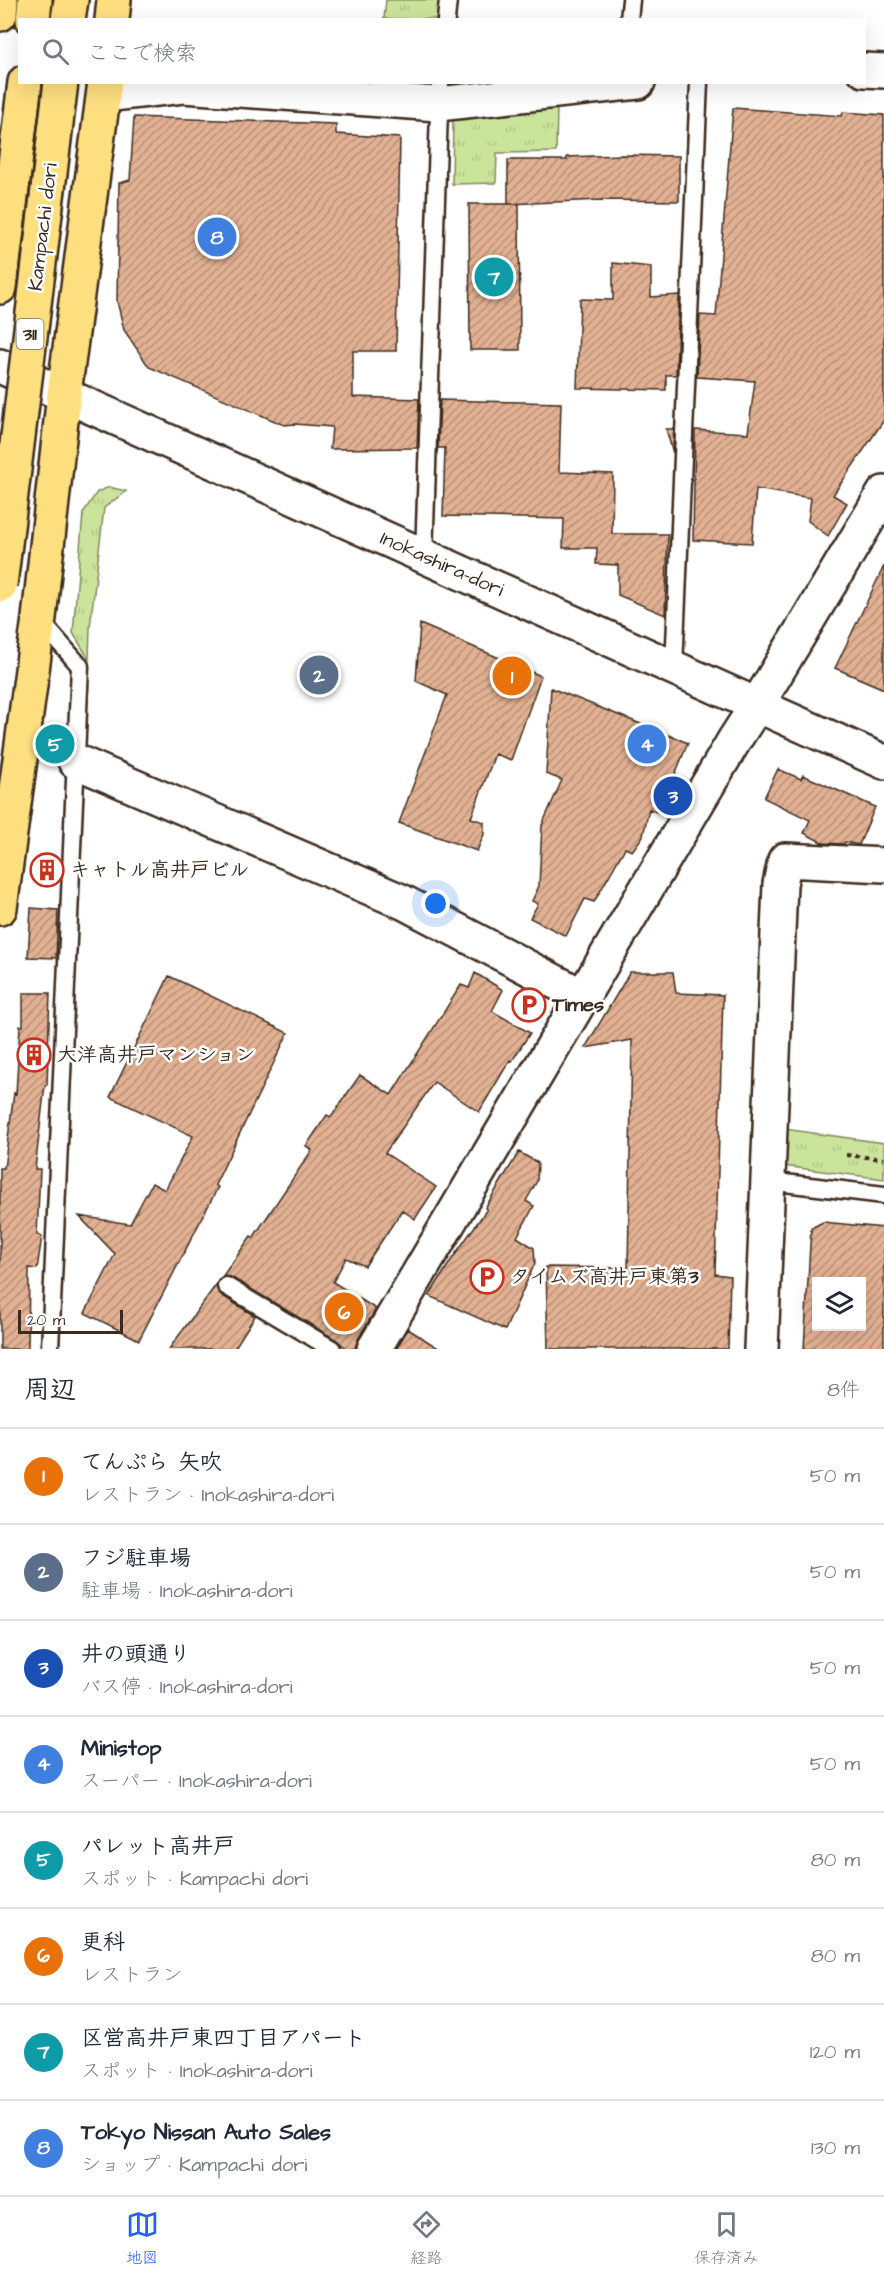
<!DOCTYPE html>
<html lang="ja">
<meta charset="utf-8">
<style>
body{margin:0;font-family:"Architects Daughter","Klee One",sans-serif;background:#f2f2f3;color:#1f2937}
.controls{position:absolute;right:18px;bottom:18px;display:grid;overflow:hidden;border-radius:0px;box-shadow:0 6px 24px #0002}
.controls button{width:54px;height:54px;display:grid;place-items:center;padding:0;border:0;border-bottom:2px solid #e0e1e3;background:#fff;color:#1f2937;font:30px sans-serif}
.scale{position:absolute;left:18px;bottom:15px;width:105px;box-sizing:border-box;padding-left:6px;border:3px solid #3b2a1e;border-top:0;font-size:16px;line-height:21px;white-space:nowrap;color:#3b2a1e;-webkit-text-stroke:4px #fff;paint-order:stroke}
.you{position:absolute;left:436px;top:904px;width:21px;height:21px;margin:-15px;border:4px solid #fff;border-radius:50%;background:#1a73e8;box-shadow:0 0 0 9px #1a73e833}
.badge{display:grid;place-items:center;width:39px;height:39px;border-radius:50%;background:#2563eb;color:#fff;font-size:20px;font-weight:700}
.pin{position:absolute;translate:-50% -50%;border:3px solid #fff;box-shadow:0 2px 6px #0006}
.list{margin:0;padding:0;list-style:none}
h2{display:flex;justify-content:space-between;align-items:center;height:78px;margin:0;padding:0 24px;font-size:26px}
h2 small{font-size:20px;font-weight:400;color:#747a83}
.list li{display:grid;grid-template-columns:39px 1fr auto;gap:18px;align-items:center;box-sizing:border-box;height:96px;padding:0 24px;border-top:2px solid #e0e1e3}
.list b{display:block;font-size:22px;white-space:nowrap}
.list p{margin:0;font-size:20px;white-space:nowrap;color:#747a83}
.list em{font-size:20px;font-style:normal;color:#747a83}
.icon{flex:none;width:33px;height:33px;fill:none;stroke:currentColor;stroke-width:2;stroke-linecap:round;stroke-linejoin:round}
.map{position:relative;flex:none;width:884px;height:1349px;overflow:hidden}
.search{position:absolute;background:#fff;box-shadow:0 6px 24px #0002;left:18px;right:18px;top:18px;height:66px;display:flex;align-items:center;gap:15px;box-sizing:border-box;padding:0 21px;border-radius:0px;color:#747a83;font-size:22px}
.sheet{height:846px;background:#fff}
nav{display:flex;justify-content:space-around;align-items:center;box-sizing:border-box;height:84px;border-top:2px solid #e0e1e3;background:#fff;font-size:16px;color:#747a83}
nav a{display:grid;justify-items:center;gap:3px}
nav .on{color:#2563eb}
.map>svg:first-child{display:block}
</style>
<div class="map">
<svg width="884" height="1349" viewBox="0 0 884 1349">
<defs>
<pattern id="grass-tufts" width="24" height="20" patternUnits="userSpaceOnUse" patternTransform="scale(1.5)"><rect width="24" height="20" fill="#cbe49b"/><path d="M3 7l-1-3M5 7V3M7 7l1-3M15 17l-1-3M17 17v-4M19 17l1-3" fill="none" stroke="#afc485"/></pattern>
<pattern id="building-hatch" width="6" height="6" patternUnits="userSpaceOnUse" patternTransform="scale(1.5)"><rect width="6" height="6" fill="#e2b193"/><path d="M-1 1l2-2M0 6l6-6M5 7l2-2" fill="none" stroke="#b89077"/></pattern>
</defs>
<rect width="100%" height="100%" fill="#fff"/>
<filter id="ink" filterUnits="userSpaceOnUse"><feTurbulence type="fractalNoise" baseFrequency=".0167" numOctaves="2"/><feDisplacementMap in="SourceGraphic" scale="12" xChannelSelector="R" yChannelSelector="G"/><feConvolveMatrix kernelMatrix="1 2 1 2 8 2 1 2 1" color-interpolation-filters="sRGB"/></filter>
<g filter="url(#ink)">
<!-- grass -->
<path fill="url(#grass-tufts)" stroke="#83875c" stroke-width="1.5" d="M386,0H439L437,19H384Z
M557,107L556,152L497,153L496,183L452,184L453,115Z
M109,487L126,491L104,508L90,627L89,659L73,633L83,513L97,492Z
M784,1129L884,1143V1179L783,1166Z"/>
<!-- building -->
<path fill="url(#building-hatch)" stroke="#3b2a1e" stroke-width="1.5" fill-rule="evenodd" d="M733,108L842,116L843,112L884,115V420L833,495L847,503L828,536L808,521L811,498L756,489L752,543L693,540L695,430L748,433L755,381L697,377L700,315L716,316Z
M134,117L336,124V134L400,138L396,351H353V397L419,399L417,448L330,449L332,427L295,424L284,425L149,367L124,330L117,301L119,183L130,180Z
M622,155L679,156V201L602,200L508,204V160H567V157Z
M469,204H519L520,350H470Z
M613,263L651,267V297L679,295L676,375H666V390L577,388L580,299L613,300Z
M440,400L561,403L559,472L613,474L612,534H668L665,615L618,595V565L596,564L597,548H563L564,519L443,516L445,448H438Z
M666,429H674L673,453Z
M884,566V689L835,668Z
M420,624L541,676L511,760L495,754L471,818L484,822V834L477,851L399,823L447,695L416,681Z
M551,688L688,743L659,813L649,809L643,836L632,851L625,848L594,902L585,899L566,936L530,918L538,904L532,901L539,886L542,825L562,780L546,774Z
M778,769L801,779L803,775L875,807L859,845L845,842L843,844L823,843L804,833L810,820L764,798Z
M31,908L58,910L56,958L28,957Z
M630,972H673L676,993L723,995L715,1274L730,1276L728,1349H548L546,1267L628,1268L632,1040L585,1048Z
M475,973L503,990L492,1011L530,1033L512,1061L510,1060L479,1112L434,1082L385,1153L436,1187L415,1219L402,1210L365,1266L346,1258L333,1282L376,1309L358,1339L355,1349H347L337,1340L231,1277H222L251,1236L253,1238L312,1150L306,1146L327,1115L331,1117L360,1075L391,1095L461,985L469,988Z
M169,976L288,1033L215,1185L218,1187L139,1340L85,1313L115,1254L79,1216L130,1224L152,1183L165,1190L193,1136L110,1097Z
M23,993H50L47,1085H45L35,1169H40L37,1235L42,1236L37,1269L29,1268L28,1349H0V1168H4L14,1093L16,1094L20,1026H23Z
M519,1152L538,1163L537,1181L526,1201L534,1206L517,1237L534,1248L535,1263L505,1330L429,1296L452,1259L487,1209L485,1208Z
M823,1222L884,1228V1349H804L811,1228ZM816,1281H861V1326H816Z
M216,1285L221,1295L255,1316L234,1349H169Z
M408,1329L440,1349H396Z"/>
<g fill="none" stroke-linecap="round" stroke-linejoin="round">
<defs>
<path id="lane" d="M446,20L448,0
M629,20L631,0
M424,556L440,82
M39,619L80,666L50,1349
M674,668L699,82
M768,1181L884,1195
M226,1286L332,1349"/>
<path id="street" d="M864,70L884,71
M104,95L183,86L438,104L638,82
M75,761L403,902L584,997
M761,1349L780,884L785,860L884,865"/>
<path id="secondary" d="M0,366L884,762
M374,1349L735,739L757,705L884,493"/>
<path id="primary" d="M0,14L1,0
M33,20L35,0
M68,20L71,0
M112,20L114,0
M0,287L25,82
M0,908L39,618L64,394L105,82"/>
</defs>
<!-- lane casing -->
<use href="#lane" stroke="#3b2a1e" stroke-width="21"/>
<!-- street casing -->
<use href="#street" stroke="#3b2a1e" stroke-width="38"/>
<!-- secondary casing -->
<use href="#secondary" stroke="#3b2a1e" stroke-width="38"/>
<!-- primary casing -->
<use href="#primary" stroke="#3b2a1e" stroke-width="38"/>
<!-- path -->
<path stroke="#3b2a1e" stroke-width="4" stroke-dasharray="4.5 4.5" stroke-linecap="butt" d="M846,1155L884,1159"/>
<!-- lane -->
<use href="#lane" stroke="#fff" stroke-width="16"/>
<!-- street -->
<use href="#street" stroke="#fff" stroke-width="33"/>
<!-- secondary -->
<use href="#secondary" stroke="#fff" stroke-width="33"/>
<!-- primary -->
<use href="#primary" stroke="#fedf80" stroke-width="33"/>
<defs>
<path id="primary-bridge" d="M0,585L61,82"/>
</defs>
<!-- primary-bridge casing -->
<use href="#primary-bridge" stroke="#3b2a1e" stroke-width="38" stroke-linecap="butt"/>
<!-- primary-bridge -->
<use href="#primary-bridge" stroke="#fedf80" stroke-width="33"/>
</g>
</g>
<!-- icons -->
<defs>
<symbol id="building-ring" viewBox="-11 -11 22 22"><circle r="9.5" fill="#fff" stroke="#c8321e" stroke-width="1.5"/><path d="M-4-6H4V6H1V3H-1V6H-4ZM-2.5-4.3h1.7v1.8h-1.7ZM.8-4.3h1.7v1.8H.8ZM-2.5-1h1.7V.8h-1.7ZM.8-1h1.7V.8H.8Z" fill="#c8321e"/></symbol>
<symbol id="parking-ring" viewBox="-11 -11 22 22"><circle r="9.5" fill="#fff" stroke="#c8321e" stroke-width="1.5"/><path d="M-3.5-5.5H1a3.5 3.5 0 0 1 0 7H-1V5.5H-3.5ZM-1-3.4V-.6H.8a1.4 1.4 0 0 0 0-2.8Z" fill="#c8321e"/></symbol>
</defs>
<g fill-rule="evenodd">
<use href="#building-ring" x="28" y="851" width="38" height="38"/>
<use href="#parking-ring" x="510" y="986" width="38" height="38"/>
<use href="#building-ring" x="15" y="1036" width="38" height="38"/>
<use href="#parking-ring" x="468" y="1258" width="38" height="38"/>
</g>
<g text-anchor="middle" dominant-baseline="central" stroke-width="5" stroke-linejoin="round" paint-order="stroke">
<!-- shield labels -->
<rect fill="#fff" stroke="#766a62" stroke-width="1.5" x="16.5" y="319" width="27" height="30" rx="4.5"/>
<g font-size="18" font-weight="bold" fill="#3b2a1e">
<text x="30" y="334">311</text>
</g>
<!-- street labels -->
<g font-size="20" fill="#3b2a1e" stroke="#fff">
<text transform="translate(43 227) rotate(-83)">Kampachi dori</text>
<text transform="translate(442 564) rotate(24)">Inokashira-dori</text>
</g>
<!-- poi labels -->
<g font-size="20" font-weight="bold" fill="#3b2a1e" stroke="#fff" text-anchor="start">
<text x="70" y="870">キャトル高井戸ビル</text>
<text x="552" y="1005">Times</text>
<text x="57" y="1055">大洋高井戸マンション</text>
<text x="510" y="1277">タイムズ高井戸東第3</text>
</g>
</g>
</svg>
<div class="controls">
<button><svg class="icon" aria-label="layers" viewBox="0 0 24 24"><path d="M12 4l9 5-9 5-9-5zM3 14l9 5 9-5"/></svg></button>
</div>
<div class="scale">20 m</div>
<div class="you"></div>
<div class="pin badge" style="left:512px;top:676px;background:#e8710a">1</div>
<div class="pin badge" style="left:319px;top:675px;background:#5c6f8a">2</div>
<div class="pin badge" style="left:673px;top:796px;background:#1a4fb4">3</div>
<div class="pin badge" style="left:647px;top:744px;background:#3f7fe0">4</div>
<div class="pin badge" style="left:55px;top:744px;background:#0f9aa8">5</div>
<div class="pin badge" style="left:344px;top:1312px;background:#e8710a">6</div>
<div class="pin badge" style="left:494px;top:277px;background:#0f9aa8">7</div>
<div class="pin badge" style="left:217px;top:237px;background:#3f7fe0">8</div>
<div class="search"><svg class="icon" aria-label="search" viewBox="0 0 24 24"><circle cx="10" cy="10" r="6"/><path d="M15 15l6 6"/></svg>ここで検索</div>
</div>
<section class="sheet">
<h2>周辺<small>8件</small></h2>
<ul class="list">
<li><span class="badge" style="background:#e8710a">1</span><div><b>てんぷら 矢吹</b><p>レストラン · Inokashira-dori</p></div><em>50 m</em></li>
<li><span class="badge" style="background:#5c6f8a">2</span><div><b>フジ駐車場</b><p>駐車場 · Inokashira-dori</p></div><em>50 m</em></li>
<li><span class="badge" style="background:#1a4fb4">3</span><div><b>井の頭通り</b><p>バス停 · Inokashira-dori</p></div><em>50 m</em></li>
<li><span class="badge" style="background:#3f7fe0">4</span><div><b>Ministop</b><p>スーパー · Inokashira-dori</p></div><em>50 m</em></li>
<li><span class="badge" style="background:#0f9aa8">5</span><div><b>パレット高井戸</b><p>スポット · Kampachi dori</p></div><em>80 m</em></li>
<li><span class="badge" style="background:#e8710a">6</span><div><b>更科</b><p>レストラン</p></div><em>80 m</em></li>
<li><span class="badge" style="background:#0f9aa8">7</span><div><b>区営高井戸東四丁目アパート</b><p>スポット · Inokashira-dori</p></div><em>120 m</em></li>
<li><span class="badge" style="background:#3f7fe0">8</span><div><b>Tokyo Nissan Auto Sales</b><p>ショップ · Kampachi dori</p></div><em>130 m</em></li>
</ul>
</section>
<nav>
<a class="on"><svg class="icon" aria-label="map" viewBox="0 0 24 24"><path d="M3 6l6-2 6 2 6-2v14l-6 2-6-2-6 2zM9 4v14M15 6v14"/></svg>地図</a>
<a><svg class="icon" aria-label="directions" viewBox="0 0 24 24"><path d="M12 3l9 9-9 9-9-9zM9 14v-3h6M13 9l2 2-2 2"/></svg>経路</a>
<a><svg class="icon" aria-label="saved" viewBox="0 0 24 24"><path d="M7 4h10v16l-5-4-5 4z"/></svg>保存済み</a>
</nav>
